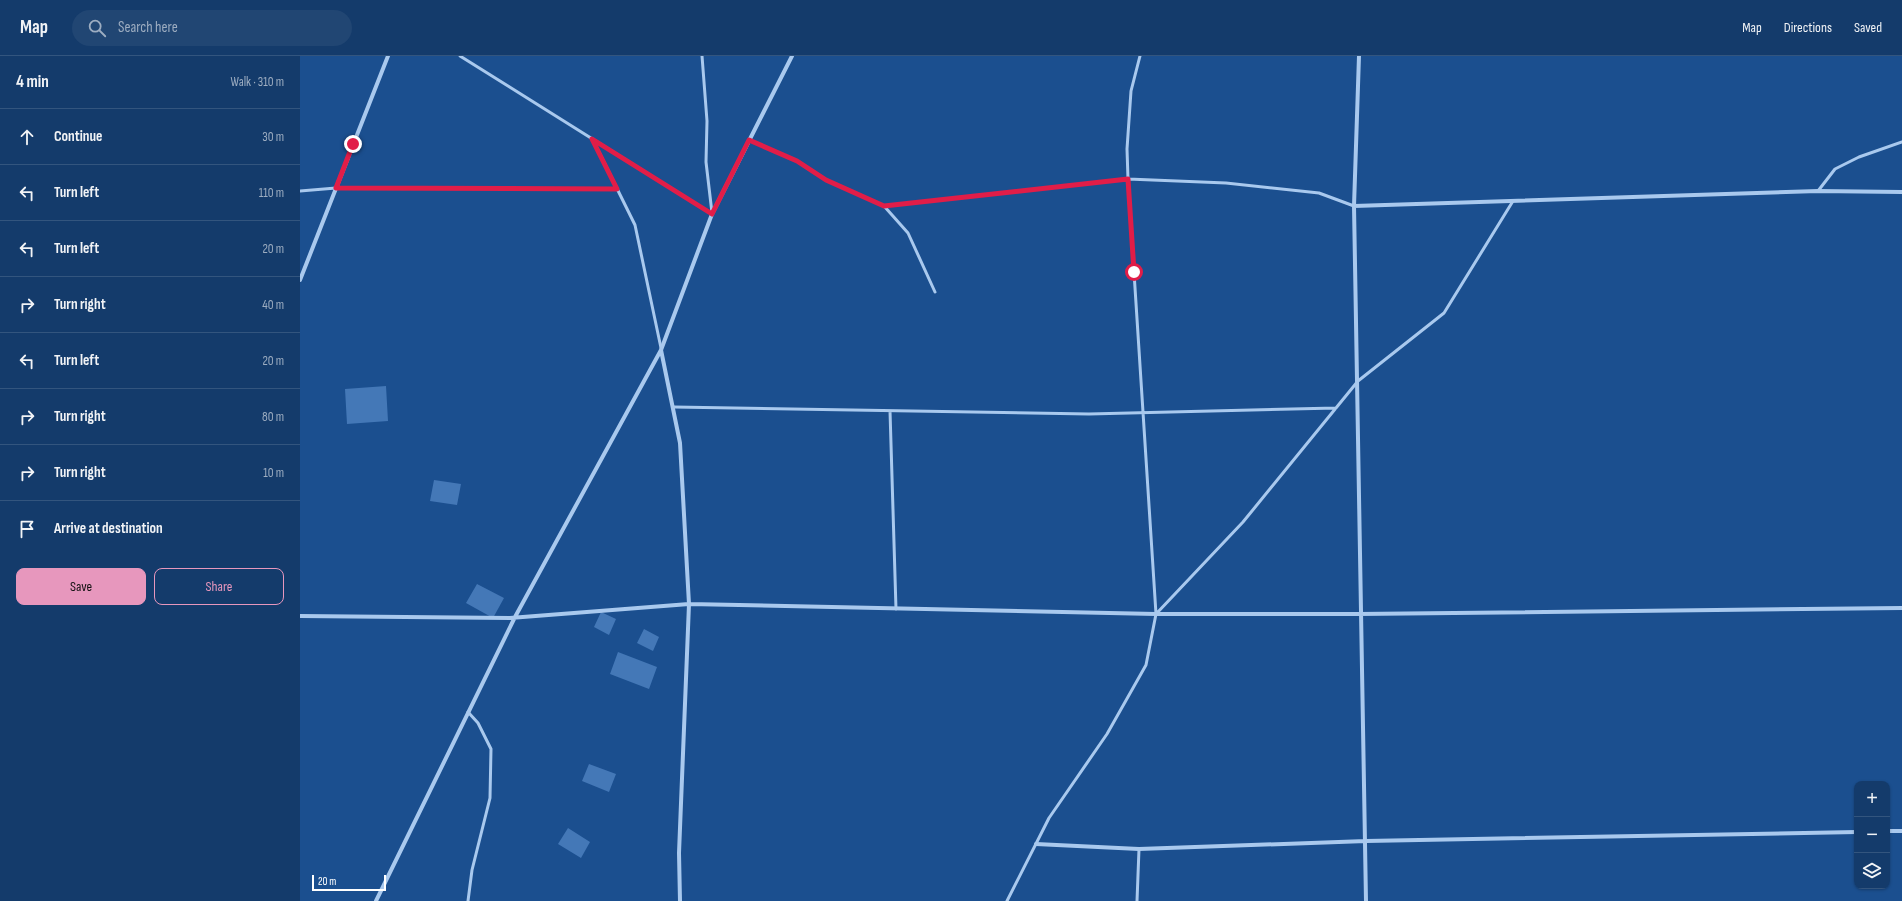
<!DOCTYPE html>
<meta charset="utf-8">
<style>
body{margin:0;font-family:"Sofia Sans Condensed",sans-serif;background:#214673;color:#f1f3f6}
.controls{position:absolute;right:12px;bottom:12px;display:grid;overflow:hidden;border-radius:8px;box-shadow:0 1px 3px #0004}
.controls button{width:36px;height:36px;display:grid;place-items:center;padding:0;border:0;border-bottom:1px solid #33557e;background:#143b6b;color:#f1f3f6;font:20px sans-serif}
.scale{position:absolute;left:12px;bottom:10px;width:74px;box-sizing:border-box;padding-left:4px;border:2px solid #fff;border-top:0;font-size:11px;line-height:14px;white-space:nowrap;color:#fff;-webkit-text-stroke:3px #1b4f8f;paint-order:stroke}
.stop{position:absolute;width:12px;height:12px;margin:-9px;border:3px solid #e11d48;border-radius:50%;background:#fff}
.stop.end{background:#e11d48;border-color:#fff;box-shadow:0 1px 4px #0008}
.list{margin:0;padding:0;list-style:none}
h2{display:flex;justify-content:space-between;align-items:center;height:52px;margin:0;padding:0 16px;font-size:17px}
h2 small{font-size:13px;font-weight:400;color:#9dadc1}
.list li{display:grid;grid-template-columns:26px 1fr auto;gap:12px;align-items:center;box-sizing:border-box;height:56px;padding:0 16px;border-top:1px solid #33557e}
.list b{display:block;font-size:15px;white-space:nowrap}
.list em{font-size:13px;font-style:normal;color:#9dadc1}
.actions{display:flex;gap:8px;padding:12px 16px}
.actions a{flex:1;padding:9px 0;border:1px solid #e797bd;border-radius:8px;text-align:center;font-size:14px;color:#e797bd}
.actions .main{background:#e797bd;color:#111}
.icon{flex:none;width:22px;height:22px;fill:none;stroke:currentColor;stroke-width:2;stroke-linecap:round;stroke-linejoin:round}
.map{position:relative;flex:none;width:1602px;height:845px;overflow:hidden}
header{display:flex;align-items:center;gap:24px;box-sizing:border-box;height:56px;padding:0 20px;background:#143b6b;border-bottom:1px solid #33557e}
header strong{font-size:19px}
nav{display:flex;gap:22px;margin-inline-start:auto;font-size:14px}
.search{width:280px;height:36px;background:#214673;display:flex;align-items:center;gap:10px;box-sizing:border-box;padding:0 14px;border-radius:22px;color:#9dadc1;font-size:15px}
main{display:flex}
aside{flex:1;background:#143b6b}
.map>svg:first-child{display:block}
</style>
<header>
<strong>Map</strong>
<div class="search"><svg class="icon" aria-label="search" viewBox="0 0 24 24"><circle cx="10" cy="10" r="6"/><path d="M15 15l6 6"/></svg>Search here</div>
<nav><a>Map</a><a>Directions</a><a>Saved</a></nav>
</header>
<main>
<aside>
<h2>4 min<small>Walk · 310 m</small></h2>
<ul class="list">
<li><svg class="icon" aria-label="ahead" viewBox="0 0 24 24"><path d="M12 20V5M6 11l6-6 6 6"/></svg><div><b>Continue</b></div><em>30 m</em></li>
<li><svg class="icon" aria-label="left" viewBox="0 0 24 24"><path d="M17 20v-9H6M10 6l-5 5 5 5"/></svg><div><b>Turn left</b></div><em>110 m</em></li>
<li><svg class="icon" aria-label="left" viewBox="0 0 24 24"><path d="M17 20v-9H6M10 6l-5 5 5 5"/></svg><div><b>Turn left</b></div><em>20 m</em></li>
<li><svg class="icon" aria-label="right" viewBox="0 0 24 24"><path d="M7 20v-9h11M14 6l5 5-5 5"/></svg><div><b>Turn right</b></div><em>40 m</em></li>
<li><svg class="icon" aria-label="left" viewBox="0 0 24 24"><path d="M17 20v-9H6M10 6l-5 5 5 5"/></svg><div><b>Turn left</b></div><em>20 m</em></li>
<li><svg class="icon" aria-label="right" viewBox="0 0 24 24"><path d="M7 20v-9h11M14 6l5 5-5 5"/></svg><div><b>Turn right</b></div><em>80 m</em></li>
<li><svg class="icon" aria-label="right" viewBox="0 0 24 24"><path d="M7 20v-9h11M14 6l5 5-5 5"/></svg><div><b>Turn right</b></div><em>10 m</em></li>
<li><svg class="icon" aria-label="arrive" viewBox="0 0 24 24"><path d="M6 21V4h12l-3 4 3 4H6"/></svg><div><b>Arrive at destination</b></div></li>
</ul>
<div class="actions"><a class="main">Save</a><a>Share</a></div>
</aside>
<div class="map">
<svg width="1602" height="845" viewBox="0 0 1602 845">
<rect width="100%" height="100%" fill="#1b4f8f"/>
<!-- building -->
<path fill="#4478b7" d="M86,330L88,365L47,368L45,333Z
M134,424L161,428L157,449L130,445Z
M177,528L204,542L193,562L166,547Z
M301,556L316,563L309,579L294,571Z
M344,573L359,581L353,595L337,587Z
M318,596L357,611L349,633L310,618Z
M289,708L316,718L309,736L282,725Z
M268,772L290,786L281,802L258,788Z"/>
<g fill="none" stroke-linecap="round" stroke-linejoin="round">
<!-- lane -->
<path stroke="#a9c9ee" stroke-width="3" d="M160,0L412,158
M402,0L407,65L406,106L412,157
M293,84L335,169L361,292
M449,84L497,105L526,124L584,150L608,177L635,236
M0,135L36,132L317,133
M1518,135L1535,113L1559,101L1602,86
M584,150L828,123L827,93L831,35L840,0
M374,351L789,358L1036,352
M590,355L596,553
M856,558L828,123L926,127L1019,137L1054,150
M168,845L172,814L190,742L191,693L178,667L168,656
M707,845L749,762L807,678L846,609L856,558L943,466L1058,325L1144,257L1213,145
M837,845L839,793"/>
<!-- street -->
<path stroke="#a9c9ee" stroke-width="4" d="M1059,0L1054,150L1066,845
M1054,150L1518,135L1602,136
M0,224L88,0
M361,294L380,387L389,548L379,797L380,845
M0,560L210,562L389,548L856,558H1058L1602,552
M1587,775H1602
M736,788L839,793L1066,785L1557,776
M76,845L215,561L361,294L412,158L492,0"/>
</g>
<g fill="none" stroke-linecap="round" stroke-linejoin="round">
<!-- route -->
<path stroke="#e11d48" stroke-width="5" d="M53,88L36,132L317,133L292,83L412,158L449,84L497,105L526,124L584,150L828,123L834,216"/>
</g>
</svg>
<div class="controls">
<button>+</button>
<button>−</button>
<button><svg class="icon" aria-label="layers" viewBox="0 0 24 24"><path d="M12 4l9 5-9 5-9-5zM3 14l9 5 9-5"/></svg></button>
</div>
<div class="scale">20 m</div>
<div class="stop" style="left:834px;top:216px"></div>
<div class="stop end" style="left:53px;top:88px"></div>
</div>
</main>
